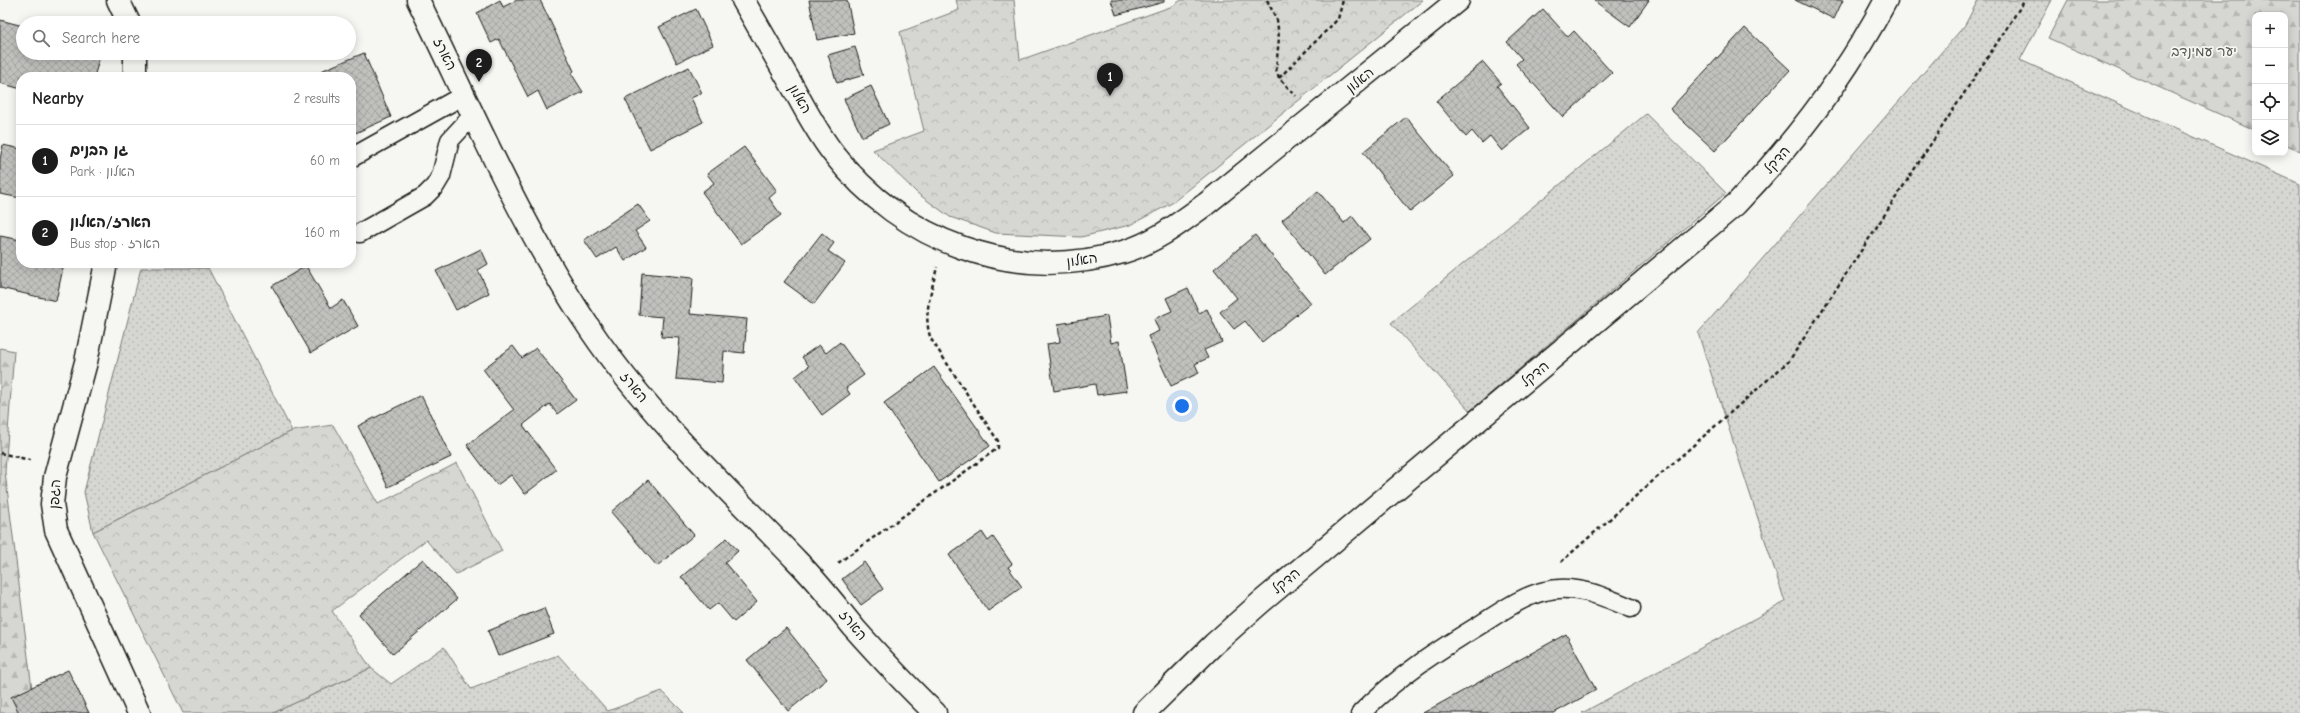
<!DOCTYPE html>
<meta charset="utf-8">
<style>
body{margin:0;font-family:"Comic Neue","Playpen Sans Hebrew",sans-serif;background:#f6f6f6;color:#222}
.controls{position:absolute;right:12px;top:12px;display:grid;overflow:hidden;border-radius:8px;box-shadow:0 2px 10px #0003}
.controls button{width:36px;height:36px;display:grid;place-items:center;padding:0;border:0;border-bottom:1px solid #e0e0e0;background:#fff;color:#222;font:20px sans-serif}
.you{position:absolute;left:1182px;top:406px;width:14px;height:14px;margin:-10px;border:3px solid #fff;border-radius:50%;background:#1a73e8;box-shadow:0 0 0 6px #1a73e833}
.badge{display:grid;place-items:center;width:26px;height:26px;border-radius:50%;background:#1c1c1c;color:#fff;font-size:13px;font-weight:700}
.pin{position:absolute;translate:-50% -33px;filter:drop-shadow(0 1px 2px #0008)}
.pin::after{content:'';position:absolute;top:21px;width:14px;height:12px;background:inherit;clip-path:polygon(0 0,100% 0,50% 100%)}
.list{margin:0;padding:0;list-style:none}
h2{display:flex;justify-content:space-between;align-items:center;height:52px;margin:0;padding:0 16px;font-size:17px}
h2 small{font-size:13px;font-weight:400;color:#767676}
.list li{display:grid;grid-template-columns:26px 1fr auto;gap:12px;align-items:center;box-sizing:border-box;height:72px;padding:0 16px;border-top:1px solid #e0e0e0}
.list b{display:block;font-size:15px;white-space:nowrap}
.list p{margin:0;font-size:13px;white-space:nowrap;color:#767676}
.list em{font-size:13px;font-style:normal;color:#767676}
.icon{flex:none;width:22px;height:22px;fill:none;stroke:currentColor;stroke-width:2;stroke-linecap:round;stroke-linejoin:round}
.map{position:relative;flex:none;width:2300px;height:713px;overflow:hidden}
.search{position:absolute;background:#fff;box-shadow:0 2px 10px #0003;left:16px;top:16px;width:340px;height:44px;display:flex;align-items:center;gap:10px;box-sizing:border-box;padding:0 14px;border-radius:22px;color:#767676;font-size:15px}
.panel{position:absolute;background:#fff;box-shadow:0 2px 10px #0003;left:16px;top:72px;width:340px;height:196px;border-radius:16px}
.map>svg:first-child{display:block}
</style>
<div class="map">
<svg width="2300" height="713" viewBox="0 0 2300 713">
<defs>
<pattern id="grass-dots" width="8" height="8" patternUnits="userSpaceOnUse"><rect width="8" height="8" fill="#d6d6d2"/><path d="M2 2h.1M6 6h.1" fill="none" stroke="#b7b7b4" stroke-width="1.8" stroke-linecap="round"/></pattern>
<pattern id="forest-firs" width="22" height="20" patternUnits="userSpaceOnUse"><rect width="22" height="20" fill="#d6d6d2"/><path d="M5 1l3.5 6h-7zM16 11l3.5 6h-7z" fill="#b7b7b4"/></pattern>
<pattern id="park-crowns" width="20" height="18" patternUnits="userSpaceOnUse"><rect width="20" height="18" fill="#d6d6d2"/><path d="M2 6a3 3 0 1 1 6 0M12 15a3 3 0 1 1 6 0" fill="none" stroke="#b7b7b4"/></pattern>
<pattern id="building-cross-hatch" width="8" height="8" patternUnits="userSpaceOnUse"><rect width="8" height="8" fill="#c0c0bd"/><path d="M0 0l8 8M0 8l8-8" fill="none" stroke="#a4a4a2"/></pattern>
</defs>
<rect width="100%" height="100%" fill="#f6f6f2"/>
<filter id="ink" filterUnits="userSpaceOnUse"><feTurbulence type="fractalNoise" baseFrequency=".025" numOctaves="2"/><feDisplacementMap in="SourceGraphic" scale="8" xChannelSelector="R" yChannelSelector="G"/><feConvolveMatrix kernelMatrix="1 2 1 2 8 2 1 2 1" color-interpolation-filters="sRGB"/></filter>
<g filter="url(#ink)">
<!-- grass -->
<path fill="url(#grass-dots)" stroke="#797977" d="M1978,0H2052L2020,60L2300,184V713H1582L1785,602L1698,333L1965,25Z
M1646,114L1726,193L1470,411L1391,323Z
M141,268H208L292,431L93,532L84,492Z
M444,647L471,689L558,655L608,711L662,691L684,713H273L371,668L391,684Z"/>
<!-- forest -->
<path fill="url(#forest-firs)" stroke="#797977" d="M2068,0H2300V151L2285,144V15H2255V130L2048,38Z
M0,348L14,351L5,472L35,713H0Z"/>
<!-- park -->
<path fill="url(#park-crowns)" stroke="#797977" d="M956,0H1014L1020,60L1173,6L1181,0H1423L1172,203L1130,225L1081,237L996,233L950,217L917,193L873,150L924,131L900,32L959,10Z
M333,425L378,504L457,463L502,551L456,574L426,540L332,611L371,668L273,713H183L93,532L292,431Z"/>
<!-- building -->
<path fill="url(#building-cross-hatch)" stroke="#1c1c1c" d="M500,0L503,7L517,0H540L574,71L571,73L583,92L547,110L538,91L528,97L499,39L491,43L477,13Z
M809,0H847L854,33L817,40Z
M1111,0H1164V2L1116,15Z
M1593,0H1649L1630,27Z
M1795,0H1843L1834,19Z
M696,9L713,45L677,63L659,27Z
M1543,9L1568,37L1574,31L1612,73L1563,117L1516,64L1522,59L1507,42Z
M0,20L23,26V53H101L94,77H21V89L0,83Z
M1745,28L1790,70L1715,151L1670,109Z
M855,47L864,75L837,83L828,55Z
M364,53L391,117L351,135V77H324L321,71Z
M1483,62L1501,83L1497,86L1530,128L1502,151L1490,136L1482,143L1472,131L1466,137L1436,101Z
M689,67L702,93L691,98L703,122L650,149L625,99Z
M871,86L889,124L862,137L844,99Z
M1406,117L1454,176L1410,212L1363,152Z
M3,145L21,149V198L0,194V159Z
M744,147L777,191L769,198L781,215L741,244L702,192L714,183L707,174Z
M1318,191L1344,223L1352,216L1370,239L1325,275L1282,220Z
M638,204L650,221L635,231L646,247L625,261L616,247L597,259L584,240Z
M822,233L834,243L828,251L845,263L814,304L784,282Z
M1255,235L1311,303L1262,342L1245,321L1234,329L1220,312L1237,298L1214,269Z
M0,236L21,240V263H64L56,301L0,288Z
M481,249L488,264L478,270L489,293L456,310L436,271Z
M306,266L331,308L343,300L358,326L311,353L272,286Z
M642,273L693,278L690,314L747,319L744,353L724,351L722,383L676,379L680,338L661,337L663,317L639,315Z
M1188,288L1199,313L1207,309L1222,342L1204,350L1208,358L1195,364L1199,373L1171,386L1148,336L1159,331L1154,319L1172,311L1166,298Z
M1107,316L1111,343L1119,341L1127,391L1097,395L1095,384L1054,391L1047,344L1060,342L1058,324Z
M840,342L864,375L846,388L850,394L822,415L795,377L809,366L802,357L819,345L826,353Z
M513,346L522,358L536,348L576,400L557,414L550,404L523,425L556,470L525,494L511,475L497,485L467,445L514,410L483,369Z
M934,367L990,446L939,482L884,403Z
M421,395L451,457L388,487L358,426Z
M648,480L694,535L657,566L611,512Z
M982,532L988,541L993,537L1012,564L1008,567L1022,587L988,611L949,555Z
M727,538L738,551L725,563L757,602L734,622L718,603L709,610L681,577Z
M423,559L457,599L393,654L359,614Z
M864,562L883,589L861,605L842,579Z
M544,608L554,634L498,656L488,631Z
M786,628L827,679L788,711L747,660Z
M1566,634L1596,690L1554,713H1423Z
M68,670L89,713H19L11,697Z"/>
<g fill="none" stroke-linecap="round" stroke-linejoin="round">
<defs>
<path id="lane" d="M351,158L464,95
M360,233L425,196L435,186L441,176L450,140L474,114
M1361,713C1399,675 1437,651 1483,623C1502,611 1523,596 1545,591C1574,583 1605,597 1631,608"/>
<path id="street" d="M118,0L129,23
M743,0C760,30 777,59 794,89C806,111 818,134 833,153C902,242 1014,284 1123,252C1154,243 1180,223 1206,204L1458,0
M135,53V77
M106,263L86,362L55,477L52,504L56,530L139,713
M1144,713L1214,644L1260,603L1736,204C1795,142 1846,76 1886,0"/>
<path id="secondary" d="M418,0C473,112 522,229 592,332C650,417 726,487 797,561C818,582 836,606 855,629C881,658 907,686 935,713"/>
</defs>
<!-- lane casing -->
<use href="#lane" stroke="#1c1c1c" stroke-width="21"/>
<!-- street casing -->
<use href="#street" stroke="#1c1c1c" stroke-width="25"/>
<!-- secondary casing -->
<use href="#secondary" stroke="#1c1c1c" stroke-width="25"/>
<!-- path -->
<path stroke="#1c1c1c" stroke-width="2.5" stroke-dasharray="4 3" stroke-linecap="butt" d="M1267,0L1277,20L1279,38L1276,69L1279,78L1296,96
M1279,78L1338,19L1343,0
M0,453L30,460
M1561,562L1789,361L2025,0
M838,563L998,448V441L931,339C922,316 932,290 937,267"/>
<!-- lane -->
<use href="#lane" stroke="#f6f6f2" stroke-width="18"/>
<!-- street -->
<use href="#street" stroke="#f6f6f2" stroke-width="22"/>
<!-- secondary -->
<use href="#secondary" stroke="#f6f6f2" stroke-width="22"/>
</g>
</g>
<g text-anchor="middle" dominant-baseline="central" stroke-width="3.5" stroke-linejoin="round" paint-order="stroke">
<!-- park labels -->
<g font-size="14" fill="#545453" stroke="#f6f6f2">
<text x="2204" y="51">יער עמינדב</text>
</g>
<!-- street labels -->
<g font-size="14" fill="#1c1c1c" stroke="#f6f6f2">
<text transform="translate(445 54) rotate(64)">הארז</text>
<text transform="translate(1360 80) rotate(-39)">האלון</text>
<text transform="translate(800 99) rotate(60)">האלון</text>
<text transform="translate(1777 160) rotate(-49)">הדקל</text>
<text transform="translate(1082 260) rotate(-8)">האלון</text>
<text transform="translate(1535 374) rotate(-40)">הדקל</text>
<text transform="translate(634 387) rotate(51)">הארז</text>
<text transform="translate(55 494) rotate(-87)">הגפן</text>
<text transform="translate(1286 581) rotate(-40)">הדקל</text>
<text transform="translate(853 625) rotate(50)">הארז</text>
</g>
</g>
</svg>
<div class="controls">
<button>+</button>
<button>−</button>
<button><svg class="icon" aria-label="locate" viewBox="0 0 24 24"><circle cx="12" cy="12" r="6"/><path d="M12 2v4M12 18v4M2 12h4M18 12h4"/></svg></button>
<button><svg class="icon" aria-label="layers" viewBox="0 0 24 24"><path d="M12 4l9 5-9 5-9-5zM3 14l9 5 9-5"/></svg></button>
</div>
<div class="you"></div>
<div class="pin badge" style="left:1110px;top:96px">1</div>
<div class="pin badge" style="left:479px;top:82px">2</div>
<div class="search"><svg class="icon" aria-label="search" viewBox="0 0 24 24"><circle cx="10" cy="10" r="6"/><path d="M15 15l6 6"/></svg>Search here</div>
<section class="panel">
<h2>Nearby<small>2 results</small></h2>
<ul class="list">
<li><span class="badge">1</span><div><b>גן הבנים</b><p>Park · האלון</p></div><em>60 m</em></li>
<li><span class="badge">2</span><div><b>הארז/האלון</b><p>Bus stop · הארז</p></div><em>160 m</em></li>
</ul>
</section>
</div>
